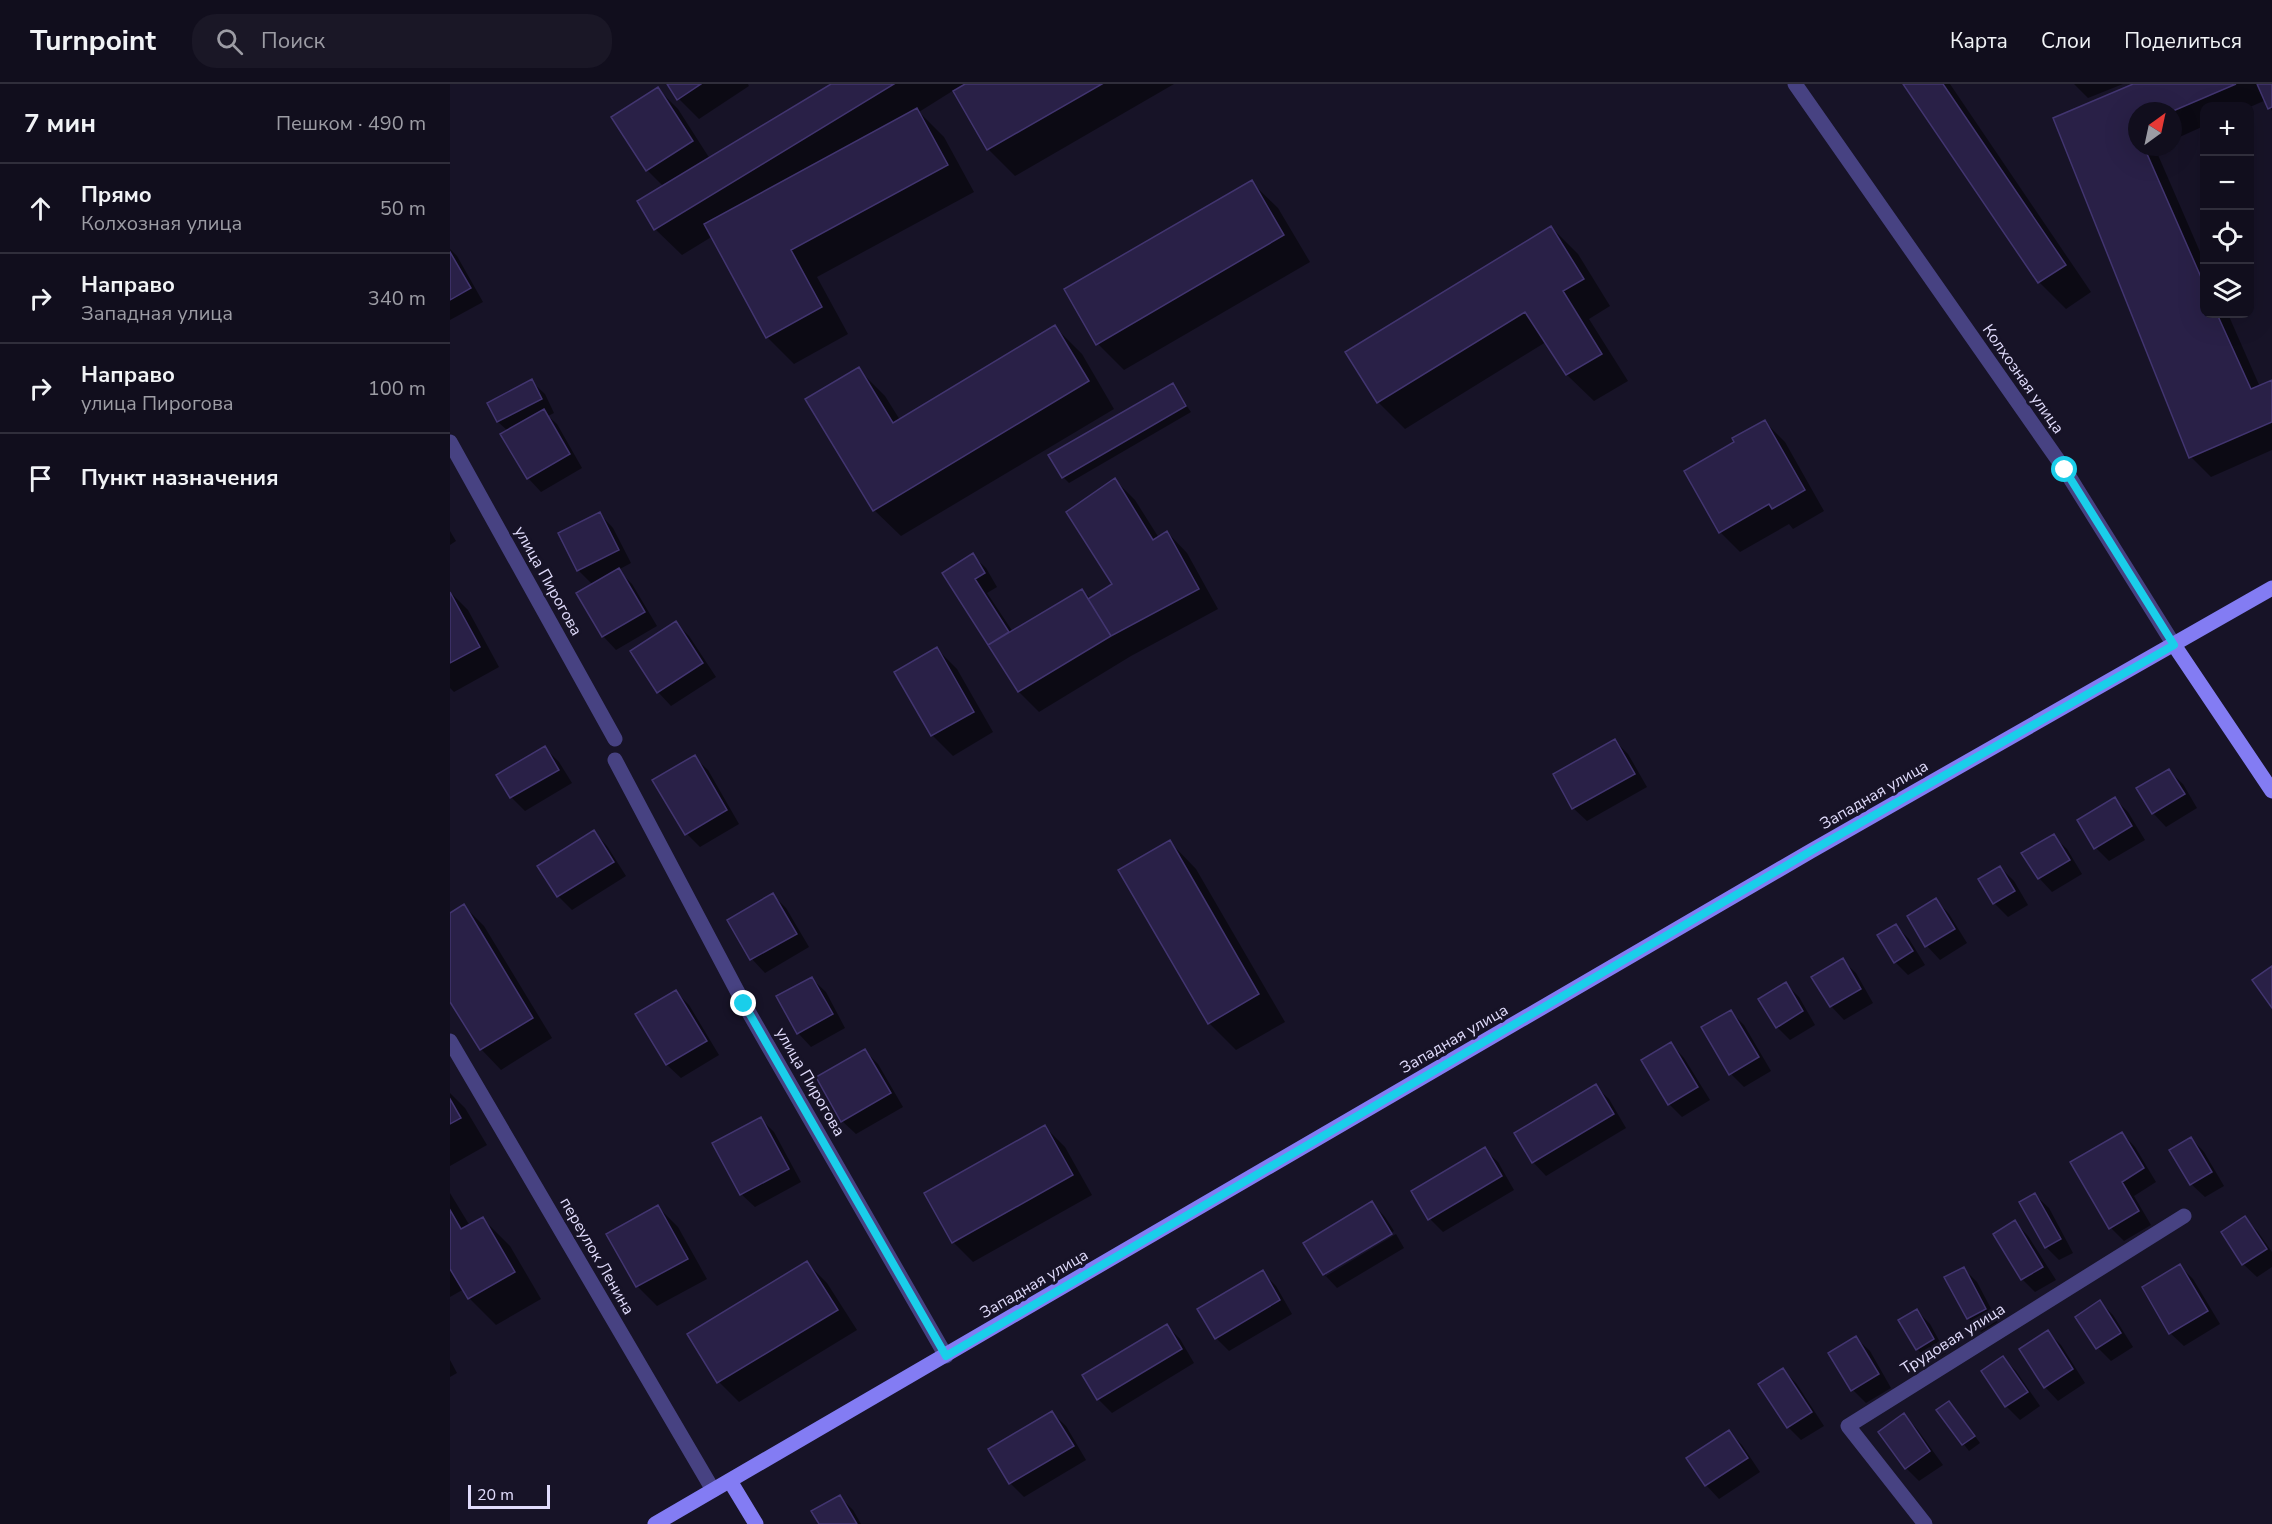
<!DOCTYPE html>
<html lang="ru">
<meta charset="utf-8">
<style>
body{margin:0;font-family:"Nunito Sans",sans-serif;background:#1a1726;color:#f1f3f6}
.controls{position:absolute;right:18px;top:18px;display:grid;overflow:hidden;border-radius:12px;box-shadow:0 6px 24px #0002}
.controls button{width:54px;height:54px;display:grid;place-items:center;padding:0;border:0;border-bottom:2px solid #302e3b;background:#110e1d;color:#f1f3f6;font:30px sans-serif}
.compass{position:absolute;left:1678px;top:18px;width:54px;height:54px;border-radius:50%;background:#110e1d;box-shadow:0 6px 24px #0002;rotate:33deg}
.scale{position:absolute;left:18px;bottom:15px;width:82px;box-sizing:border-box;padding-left:6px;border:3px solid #e1dcfc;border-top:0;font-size:16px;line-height:21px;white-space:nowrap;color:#e1dcfc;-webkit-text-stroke:4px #171327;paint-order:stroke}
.stop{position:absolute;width:18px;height:18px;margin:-14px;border:4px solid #1aceea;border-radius:50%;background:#fff}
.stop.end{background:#1aceea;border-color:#fff;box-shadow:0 2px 6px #0008}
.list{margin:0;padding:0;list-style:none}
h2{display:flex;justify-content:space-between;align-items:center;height:78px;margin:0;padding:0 24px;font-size:26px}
h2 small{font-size:20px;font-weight:400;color:#9c9ca4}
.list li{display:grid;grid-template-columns:39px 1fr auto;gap:18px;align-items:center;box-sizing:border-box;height:90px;padding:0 24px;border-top:2px solid #302e3b}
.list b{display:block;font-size:22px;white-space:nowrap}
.list p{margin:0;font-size:20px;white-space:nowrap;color:#9c9ca4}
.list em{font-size:20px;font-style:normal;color:#9c9ca4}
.icon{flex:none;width:33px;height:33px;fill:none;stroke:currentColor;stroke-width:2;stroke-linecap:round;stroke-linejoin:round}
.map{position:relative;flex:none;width:1822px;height:1440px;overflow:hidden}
header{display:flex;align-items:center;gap:36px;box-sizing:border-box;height:84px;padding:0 30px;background:#110e1d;border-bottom:2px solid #302e3b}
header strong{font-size:28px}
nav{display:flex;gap:33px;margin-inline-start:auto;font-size:21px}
.search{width:420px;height:54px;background:#1a1726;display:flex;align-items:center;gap:15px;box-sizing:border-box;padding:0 21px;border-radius:24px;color:#9c9ca4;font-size:22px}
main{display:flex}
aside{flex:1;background:#110e1d}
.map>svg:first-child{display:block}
</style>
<header>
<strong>Turnpoint</strong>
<div class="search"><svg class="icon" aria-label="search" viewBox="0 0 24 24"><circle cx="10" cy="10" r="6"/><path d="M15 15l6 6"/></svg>Поиск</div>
<nav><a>Карта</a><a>Слои</a><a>Поделиться</a></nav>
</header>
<main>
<aside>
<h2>7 мин<small>Пешком · 490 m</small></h2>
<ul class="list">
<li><svg class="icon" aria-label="ahead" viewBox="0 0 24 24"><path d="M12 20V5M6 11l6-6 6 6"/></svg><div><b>Прямо</b><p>Колхозная улица</p></div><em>50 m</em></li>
<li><svg class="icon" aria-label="right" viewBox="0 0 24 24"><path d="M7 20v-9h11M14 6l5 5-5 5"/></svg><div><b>Направо</b><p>Западная улица</p></div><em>340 m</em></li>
<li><svg class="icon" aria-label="right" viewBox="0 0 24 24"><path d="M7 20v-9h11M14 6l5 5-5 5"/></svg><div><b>Направо</b><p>улица Пирогова</p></div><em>100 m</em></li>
<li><svg class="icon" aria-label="arrive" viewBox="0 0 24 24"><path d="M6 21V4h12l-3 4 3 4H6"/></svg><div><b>Пункт назначения</b></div></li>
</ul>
</aside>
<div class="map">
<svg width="1822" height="1440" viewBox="0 0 1822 1440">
<rect width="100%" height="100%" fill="#171327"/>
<!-- shadow -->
<path fill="#0007" d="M219,0H298L299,2L249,35L229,15Z
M384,0H724L565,92L538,65L504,6L469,28L494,53L524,108L367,193L398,250L344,280L317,253L263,152L232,171L205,145L214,103L197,86L208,5L228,25L260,75Z
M1455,0H1500L1641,208L1616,225L1589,198Z
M1624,0H1673L1638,14Z
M1687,0H1822V27L1816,16L1800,23L1754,22V42L1723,56V27H1687V63H1707L1705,64L1754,177V230H1778L1810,303L1822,298V366L1761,393L1741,373L1605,35Z
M801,98L828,124L860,178L674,286L648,260Z
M1101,143L1128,170L1160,222L1139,235L1178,297L1144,317L1117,291L1096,258L955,345L928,318Z
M0,165L7,172L33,218L0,236Z
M605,243L632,270L664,325L451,452L424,426L408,285L435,312L450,336Z
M81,297L95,310L104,329L98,332L107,340L132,384L91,408L78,394L58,347L48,338L39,319Z
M722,301L741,328L619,399L613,393Z
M1314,337L1335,358L1374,427L1343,445L1339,440L1290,468L1270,448L1286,359Z
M665,396L685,416L709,454L717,448L737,469L768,525L681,572L589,628L569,608L494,489L522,471L536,484L547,503L537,509L563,548L632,506L641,515L664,501Z
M150,430L163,444L181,479L168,486L182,500L207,542L166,566L153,552L128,510L143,501L128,486Z
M0,447L6,457L0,461Z
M0,508L18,526L49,583L4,608L0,604Z
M226,539L239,552L266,593L221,622L208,608Z
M487,565L507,585L543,648L503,672L482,651L446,588Z
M1165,657L1178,670L1197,703L1137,737L1123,724Z
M95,664L109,678L122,699L75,727L61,713L48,691Z
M244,673L258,686L289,740L250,763L237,750Z
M1719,687L1733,700L1747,724L1716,743L1703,729Z
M1665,715L1678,728L1695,756L1659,777L1646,764Z
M144,748L157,762L176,792L122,826L108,812L89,783Z
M1603,752L1617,765L1632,790L1602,808L1589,794Z
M720,758L746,785L835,938L786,966L759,939Z
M1550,783L1564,797L1578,821L1558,833L1544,819L1530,795Z
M323,811L336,824L359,863L315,889L302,875L279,836Z
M1486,816L1499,830L1517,859L1490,876L1477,862L1459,832Z
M14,822L34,842L102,954L51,986L31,965L0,915V830Z
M1446,842L1459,855L1475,881L1458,891L1445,878Z
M1392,876L1406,889L1423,919L1394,936L1381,922Z
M362,895L376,908L395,944L361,963L348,949Z
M1336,900L1349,913L1365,941L1340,956L1327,943Z
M226,908L239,921L269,971L231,994L217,981L187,931Z
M1281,928L1294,941L1321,987L1294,1003L1281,990Z
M1221,960L1234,974L1260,1016L1232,1033L1219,1020Z
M415,967L428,980L453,1023L406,1050L392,1037Z
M1145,1002L1159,1015L1176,1044L1096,1092L1083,1078Z
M0,1009L15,1024L37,1061L0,1082Z
M311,1035L324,1048L351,1098L305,1123L291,1110Z
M595,1043L615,1063L642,1111L523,1178L503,1158Z
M1672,1049L1685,1063L1706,1098L1684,1112L1701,1141L1674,1157L1661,1144Z
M1741,1054L1754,1068L1774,1102L1755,1113L1741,1100Z
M1034,1065L1048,1078L1064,1106L993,1148L980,1135Z
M0,1109L20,1142L33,1135L60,1162L91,1215L46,1241L19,1214L14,1205L0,1213Z
M1585,1111L1599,1124L1623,1169L1609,1176L1596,1163Z
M922,1119L935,1133L944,1147L876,1188V1192L946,1150L954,1164L887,1204L874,1190L855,1159Z
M208,1123L228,1143L257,1195L207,1222L187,1202Z
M1795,1134L1808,1148L1822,1168V1183L1807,1193L1793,1180L1773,1149Z
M1565,1138L1578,1152L1606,1196L1585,1208L1572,1195Z
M357,1179L377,1199L407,1246L289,1318L269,1298Z
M1730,1182L1743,1195L1770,1240L1734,1262L1720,1249Z
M1514,1185L1527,1198L1548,1238L1531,1248L1518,1234Z
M812,1188L826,1202L842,1230L779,1267L766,1254Z
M1650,1218L1663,1231L1683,1263L1661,1277L1648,1264Z
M1467,1227L1480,1240L1496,1269L1480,1278L1467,1265Z
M717,1242L730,1255L744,1279L662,1329L648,1315Z
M1598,1248L1611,1261L1635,1299L1608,1317L1595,1303Z
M1406,1254L1420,1267L1441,1304L1416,1319L1403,1306Z
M1553,1274L1566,1287L1590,1322L1570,1336L1556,1322L1533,1287Z
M0,1276L7,1289L0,1293Z
M1333,1286L1346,1299L1374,1342L1351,1356L1338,1343Z
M1505,1325L1530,1359L1519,1367L1488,1327Z
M602,1329L616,1342L636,1376L574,1413L561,1400L540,1365Z
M1454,1331L1467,1345L1493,1381L1469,1397L1456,1384Z
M1279,1348L1292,1361L1310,1388L1269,1415L1256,1401Z
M390,1413L403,1426L411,1440H370Z"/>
<!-- building -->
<path fill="#292047" stroke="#423570" stroke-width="1.5" d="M217,0H251L227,16Z
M381,0H444L204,146L187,117Z
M515,0H652L537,66L503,7Z
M1453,0H1493L1616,181L1588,199Z
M1683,0H1786L1723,27H1687V63H1694L1754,200V230H1767L1801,305L1822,296V338L1739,374L1603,34Z
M1807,0H1822V23L1818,25Z
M208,3L243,57L196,87L161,33Z
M467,24L498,81L341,166L372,223L316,254L254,140Z
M802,96L834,151L646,261L614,205Z
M1101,142L1134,195L1113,207L1152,270L1116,291L1075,228L927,319L895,268Z
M0,168L21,204L0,216Z
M605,241L639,297L423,427L355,315L409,283L443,339Z
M82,295L92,315L47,338L37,319Z
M723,299L736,322L612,394L598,371Z
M94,325L120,370L77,395L50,350Z
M1315,336L1355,406L1322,425L1319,420L1269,449L1234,387L1284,358L1282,354Z
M665,394L703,456L717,447L749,505L661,552L638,515L662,500L616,428Z
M150,428L169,466L127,487L108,449Z
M523,469L535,489L525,495L559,548L538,561L492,489Z
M169,484L195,528L152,553L126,509Z
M632,505L661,552L568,608L538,561Z
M0,508L30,563L0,579Z
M226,537L253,579L207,609L180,567Z
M487,563L524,628L481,652L444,588Z
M1165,655L1185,690L1122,725L1103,690Z
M95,662L109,686L60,714L46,691Z
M245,671L277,726L235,751L202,696Z
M1719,685L1735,710L1702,730L1686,704Z
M1665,713L1682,742L1644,765L1627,736Z
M144,746L164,778L107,813L87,782Z
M1604,750L1620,776L1588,795L1571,769Z
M720,756L809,910L758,940L668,786Z
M1550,782L1565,807L1543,820L1528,795Z
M323,809L347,850L300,876L277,836Z
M1486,814L1505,845L1475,863L1457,832Z
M14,820L83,934L30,966L0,918V829Z
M1446,840L1463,867L1444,879L1427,851Z
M1393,874L1411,905L1380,923L1361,893Z
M1822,882V924L1802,896Z
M362,893L383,930L347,950L326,912Z
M1336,898L1353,927L1326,944L1308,915Z
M226,906L257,957L216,981L185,930Z
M1281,926L1309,973L1279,991L1251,943Z
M1221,958L1248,1003L1218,1021L1191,976Z
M415,965L441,1009L391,1038L366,993Z
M1146,1000L1164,1030L1082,1079L1064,1049Z
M0,1015L11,1034L0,1040Z
M311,1033L339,1085L290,1111L262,1059Z
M595,1041L623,1091L502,1159L474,1109Z
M1672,1048L1694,1084L1672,1098L1689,1127L1659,1145L1620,1078Z
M1741,1053L1762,1088L1740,1101L1719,1066Z
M1035,1063L1052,1092L978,1136L961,1107Z
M1585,1109L1611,1155L1595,1164L1569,1118Z
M922,1117L942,1150L873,1191L853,1159Z
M208,1121L238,1175L186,1203L156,1150Z
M0,1126L11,1145L33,1133L65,1188L18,1215L0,1185Z
M1795,1132L1817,1165L1792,1181L1771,1148Z
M1565,1136L1593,1183L1571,1196L1543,1150Z
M357,1177L388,1226L267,1299L237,1250Z
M1730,1180L1758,1227L1719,1250L1692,1203Z
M1514,1183L1536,1225L1517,1235L1494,1193Z
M813,1186L830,1216L765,1255L747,1225Z
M1650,1216L1671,1249L1646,1265L1625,1233Z
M1467,1225L1484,1255L1466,1266L1448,1236Z
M717,1240L732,1265L647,1316L632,1291Z
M1598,1246L1623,1285L1594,1304L1569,1265Z
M1406,1252L1429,1290L1401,1307L1378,1269Z
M1553,1272L1578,1308L1555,1323L1531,1287Z
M1333,1284L1362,1328L1337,1344L1308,1300Z
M1499,1317L1525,1352L1512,1361L1486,1326Z
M602,1327L624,1362L559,1400L538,1365Z
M1454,1329L1480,1367L1455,1385L1428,1348Z
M1279,1346L1298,1374L1255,1402L1236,1374Z
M390,1411L407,1440H369L361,1427Z"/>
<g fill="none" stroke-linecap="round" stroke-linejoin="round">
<!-- street -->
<path stroke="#474282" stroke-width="15" d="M1345,0L1615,386L1724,561
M0,358L165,655
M165,676L294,920L496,1272
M0,957L263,1406
M1475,1440L1398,1342L1734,1132"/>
<!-- secondary -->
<path stroke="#837cf3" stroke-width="15" d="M1724,561L1822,707
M280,1397L306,1440
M205,1440L1361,767L1822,504"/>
</g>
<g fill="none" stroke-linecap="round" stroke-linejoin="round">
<!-- route -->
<path stroke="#1aceea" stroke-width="8" d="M294,920L496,1272L1361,767L1724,561L1615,386"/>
</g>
<g text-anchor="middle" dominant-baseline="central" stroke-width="6" stroke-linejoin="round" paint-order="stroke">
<!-- street labels -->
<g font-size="16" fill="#e1dcfc" stroke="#171327">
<text transform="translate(1573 295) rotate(55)">Колхозная улица</text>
<text transform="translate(98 497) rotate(61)">улица Пирогова</text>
<text transform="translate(1424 711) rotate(-30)">Западная улица</text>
<text transform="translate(1004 955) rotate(-30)">Западная улица</text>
<text transform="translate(360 998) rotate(60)">улица Пирогова</text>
<text transform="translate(147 1172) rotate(60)">переулок Ленина</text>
<text transform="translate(584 1200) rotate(-30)">Западная улица</text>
<text transform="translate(1503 1255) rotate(-32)">Трудовая улица</text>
</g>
</g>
</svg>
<div class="controls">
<button>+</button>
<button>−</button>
<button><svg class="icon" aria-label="locate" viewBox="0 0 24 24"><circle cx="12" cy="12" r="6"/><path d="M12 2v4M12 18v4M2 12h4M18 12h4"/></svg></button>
<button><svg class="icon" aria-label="layers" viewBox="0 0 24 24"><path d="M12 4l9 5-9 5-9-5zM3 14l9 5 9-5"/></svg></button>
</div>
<svg class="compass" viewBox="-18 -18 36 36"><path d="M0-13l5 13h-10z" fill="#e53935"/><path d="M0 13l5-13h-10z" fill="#9c9ca4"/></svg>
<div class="scale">20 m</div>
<div class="stop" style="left:1615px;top:386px"></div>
<div class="stop end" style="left:294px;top:920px"></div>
</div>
</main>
